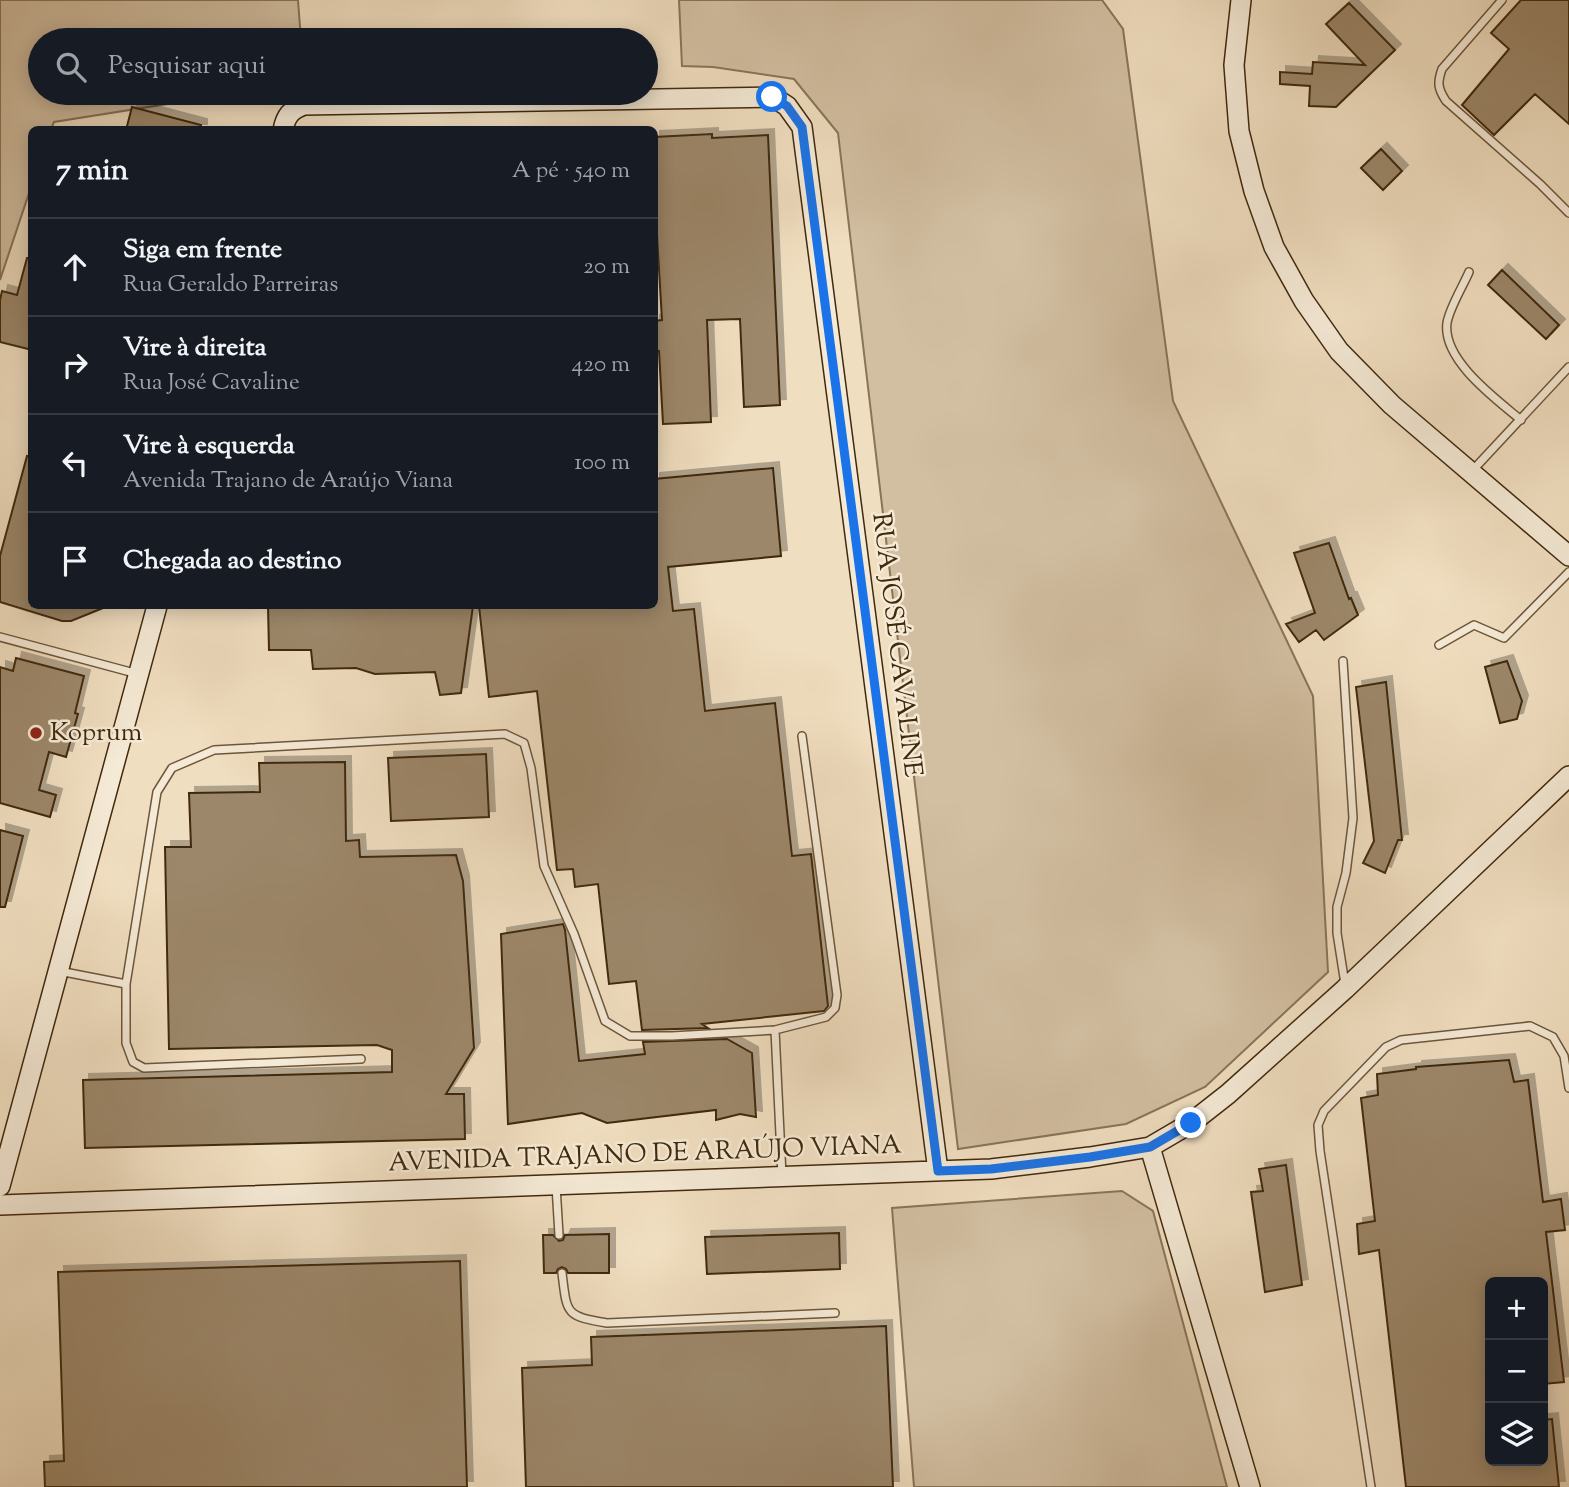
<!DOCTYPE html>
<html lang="pt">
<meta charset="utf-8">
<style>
body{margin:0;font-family:"Sorts Mill Goudy",serif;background:#242831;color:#f1f3f6}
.controls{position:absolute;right:21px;bottom:21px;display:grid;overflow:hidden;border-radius:10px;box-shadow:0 4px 18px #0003}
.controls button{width:63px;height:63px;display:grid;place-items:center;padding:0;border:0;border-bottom:2px solid #363941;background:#171b24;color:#f1f3f6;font:35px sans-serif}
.stop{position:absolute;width:21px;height:21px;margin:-16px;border:5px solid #1a73e8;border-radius:50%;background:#fff}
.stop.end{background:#1a73e8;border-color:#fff;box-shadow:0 2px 7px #0008}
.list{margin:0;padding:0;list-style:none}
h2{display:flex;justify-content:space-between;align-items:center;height:91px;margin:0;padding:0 28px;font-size:30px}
h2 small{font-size:23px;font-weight:400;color:#9ea1a6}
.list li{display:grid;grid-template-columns:46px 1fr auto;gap:21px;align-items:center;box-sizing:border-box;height:98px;padding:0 28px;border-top:2px solid #363941}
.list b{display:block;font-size:26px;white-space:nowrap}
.list p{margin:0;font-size:23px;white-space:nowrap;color:#9ea1a6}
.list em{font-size:23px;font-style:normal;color:#9ea1a6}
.icon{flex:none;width:38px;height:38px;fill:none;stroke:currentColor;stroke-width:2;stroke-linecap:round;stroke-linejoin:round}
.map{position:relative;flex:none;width:1569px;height:1487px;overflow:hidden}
.search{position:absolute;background:#171b24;box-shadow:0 4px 18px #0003;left:28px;top:28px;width:630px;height:77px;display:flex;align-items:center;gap:18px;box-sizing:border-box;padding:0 24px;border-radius:38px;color:#9ea1a6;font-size:26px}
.panel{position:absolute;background:#171b24;box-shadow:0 4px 18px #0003;left:28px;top:126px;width:630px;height:483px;border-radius:10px}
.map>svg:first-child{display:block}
</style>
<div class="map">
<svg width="1569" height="1487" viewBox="0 0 1569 1487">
<defs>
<filter id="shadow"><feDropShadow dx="6" dy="-6" stdDeviation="0" flood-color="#0004"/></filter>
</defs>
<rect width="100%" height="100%" fill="#f0dec0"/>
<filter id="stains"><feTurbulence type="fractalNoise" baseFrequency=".00286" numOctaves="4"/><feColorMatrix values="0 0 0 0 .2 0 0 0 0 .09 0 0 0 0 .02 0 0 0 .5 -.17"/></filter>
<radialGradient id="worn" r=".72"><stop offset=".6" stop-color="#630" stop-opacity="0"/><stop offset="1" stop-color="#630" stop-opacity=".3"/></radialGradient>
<!-- green -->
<path fill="#d2bfa2" stroke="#8a7458" stroke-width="2" d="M0,0H298L301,40H40V93H237L54,122L51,129L32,130L31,187L0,280Z
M679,0H1102L1123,29L1173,401L1313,696L1328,972L1205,1087L1126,1124L958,1149L838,133L794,79L713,67L682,66Z
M1122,1191L1153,1211L1227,1487H914L892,1208Z"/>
<!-- building -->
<path fill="#9c876a" stroke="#41290d" stroke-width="2" filter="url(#shadow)" d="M1521,0H1569V124L1535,94L1494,135L1462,105L1509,49L1491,33Z
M1349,3L1395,50L1336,107L1309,106L1310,86L1280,84V72L1312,74L1313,62L1365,65L1326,24Z
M132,107L201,125V130H126Z
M712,134V138L768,135L780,405L744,407L740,319L707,320L711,422L663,424L659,351H654V321L662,320L654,184V137Z
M1381,149L1402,171L1383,190L1361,168Z
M27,258H32V350L0,342V300L2,291L17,295Z
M1502,270L1559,325L1546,339L1488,285Z
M27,456L32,457V606H108L71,621H62L0,602V556Z
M773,468L781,556L668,567L673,611L694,609L705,711L775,703L792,856L811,854L828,1006L824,1011L702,1024L708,1028L642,1030L636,981L609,984L598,884L575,887L573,869L557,870L537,691L489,697L479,606H654V479Z
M1329,543L1349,599L1351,598L1358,615L1324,640L1316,630L1299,642L1286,624L1315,613L1294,553Z
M268,606H473L461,693L440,695L435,672L375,674L356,668L313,669L311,650H269Z
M16,658L84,676L75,713L78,714L66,757L49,752L39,790L56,795L50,817L0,803V667L13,671Z
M1507,661L1522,701L1517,719L1500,723L1485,667Z
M1386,682L1402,840H1398L1385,873L1363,863L1374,841L1356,687Z
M486,754L489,817L391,821L388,758Z
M345,762L346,841L359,840L360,857L456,855L463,881L474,1048L446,1094H464L465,1139L85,1148L83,1080L392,1072V1050L377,1045L169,1049L165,847H191L189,793L260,792L259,763Z
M0,830L23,836L5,907H0Z
M563,924L565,930L579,1061L645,1054L643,1042L727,1039L752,1053L756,1117L740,1114L716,1120V1110L607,1123L582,1113L508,1124L501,934Z
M1509,1060L1514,1082L1528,1080L1543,1202L1561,1199L1565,1230L1546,1232L1564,1382L1543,1384V1282H1490V1461H1543V1420L1552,1419L1559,1487H1406L1379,1250L1359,1254L1357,1224L1375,1221L1361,1098L1378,1095L1377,1074L1416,1069V1067Z
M1286,1165L1302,1285L1265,1292L1251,1192L1263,1191L1259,1169Z
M839,1233L840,1269L707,1274L705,1237Z
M609,1234V1273H568L566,1269L562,1267L558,1269L556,1273H544L543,1235H553L559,1241L563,1240L565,1235Z
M460,1261L467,1487H45L44,1462L64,1461L58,1272Z
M886,1326L893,1487H526L522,1368L592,1365L591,1337Z"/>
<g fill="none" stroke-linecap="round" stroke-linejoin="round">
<defs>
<path id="lane" d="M1502,0L1442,69C1437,83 1438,89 1446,101L1540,184L1569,213
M1469,272C1463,286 1449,309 1447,323C1442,360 1496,399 1521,420
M1472,471L1569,367
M0,637L138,674
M1439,645L1474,625L1504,638L1569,572
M1343,661L1353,818L1346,873L1337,907V933L1345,984
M59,971L126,984
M775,1030L782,1176
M361,1059L144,1068L133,1062L126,1043V984L157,792L172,768L214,750L505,734L524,743L531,768L544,866L574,934L605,1021L630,1036H672L775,1030L826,1017L835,1008L837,995L802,736
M556,1186L559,1235
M562,1273C567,1314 565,1316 607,1323L835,1313
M1371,1487L1320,1151L1318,1125L1324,1111L1386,1047L1401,1040L1530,1026L1553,1037L1564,1056L1569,1088"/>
<path id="secondary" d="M1241,0L1234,65L1239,131L1254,191L1274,247L1304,301L1339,351L1392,405L1569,556
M283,130C286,115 291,110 304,105L773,97L787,106L802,127L938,1171
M1150,1147L1250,1487
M0,1186L157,606
M0,1205L991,1169L1090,1157L1150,1147L1191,1123L1228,1094L1345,989L1569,776"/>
</defs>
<!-- lane casing -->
<use href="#lane" stroke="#6d563a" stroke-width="10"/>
<!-- secondary casing -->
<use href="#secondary" stroke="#41290d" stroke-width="22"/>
<!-- lane -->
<use href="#lane" stroke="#f5ead6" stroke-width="7"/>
<!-- secondary -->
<use href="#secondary" stroke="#f5ead6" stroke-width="19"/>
</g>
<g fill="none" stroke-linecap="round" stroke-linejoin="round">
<!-- route -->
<path stroke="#1a73e8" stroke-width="9" d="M772,97L787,106L802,127L938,1171L991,1169L1090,1157L1150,1147L1191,1123"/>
</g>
<!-- markers -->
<circle fill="#8f2418" stroke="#f5ead6" stroke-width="2.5" cx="36" cy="733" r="7"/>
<g text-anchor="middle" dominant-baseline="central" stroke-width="5" stroke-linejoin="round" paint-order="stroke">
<!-- street labels -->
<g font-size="26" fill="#41290d" stroke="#f5ead6">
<text transform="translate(896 645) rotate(83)">RUA JOSÉ CAVALINE</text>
<text transform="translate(645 1155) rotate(-2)">AVENIDA TRAJANO DE ARAÚJO VIANA</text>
</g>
<!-- poi labels -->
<g font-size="26" fill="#41290d" stroke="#f5ead6" text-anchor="start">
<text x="50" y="733">Koprum</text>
</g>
</g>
<rect width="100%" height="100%" filter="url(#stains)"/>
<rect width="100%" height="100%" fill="url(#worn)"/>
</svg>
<div class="controls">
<button>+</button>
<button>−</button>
<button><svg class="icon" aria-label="layers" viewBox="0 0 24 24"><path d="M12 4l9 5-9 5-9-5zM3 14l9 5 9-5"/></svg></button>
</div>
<div class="stop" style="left:772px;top:97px"></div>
<div class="stop end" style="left:1191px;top:1123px"></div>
<div class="search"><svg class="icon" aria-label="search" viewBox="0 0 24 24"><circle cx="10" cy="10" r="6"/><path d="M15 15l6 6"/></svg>Pesquisar aqui</div>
<section class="panel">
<h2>7 min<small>A pé · 540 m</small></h2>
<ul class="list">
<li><svg class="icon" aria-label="ahead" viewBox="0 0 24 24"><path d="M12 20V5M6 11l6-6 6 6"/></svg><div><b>Siga em frente</b><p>Rua Geraldo Parreiras</p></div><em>20 m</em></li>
<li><svg class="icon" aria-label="right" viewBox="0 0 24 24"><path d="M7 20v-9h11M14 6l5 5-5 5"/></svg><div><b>Vire à direita</b><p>Rua José Cavaline</p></div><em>420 m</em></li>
<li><svg class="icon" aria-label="left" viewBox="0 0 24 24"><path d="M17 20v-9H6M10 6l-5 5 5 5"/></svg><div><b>Vire à esquerda</b><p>Avenida Trajano de Araújo Viana</p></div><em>100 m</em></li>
<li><svg class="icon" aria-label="arrive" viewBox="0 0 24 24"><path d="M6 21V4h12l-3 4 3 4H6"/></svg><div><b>Chegada ao destino</b></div></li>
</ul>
</section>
</div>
